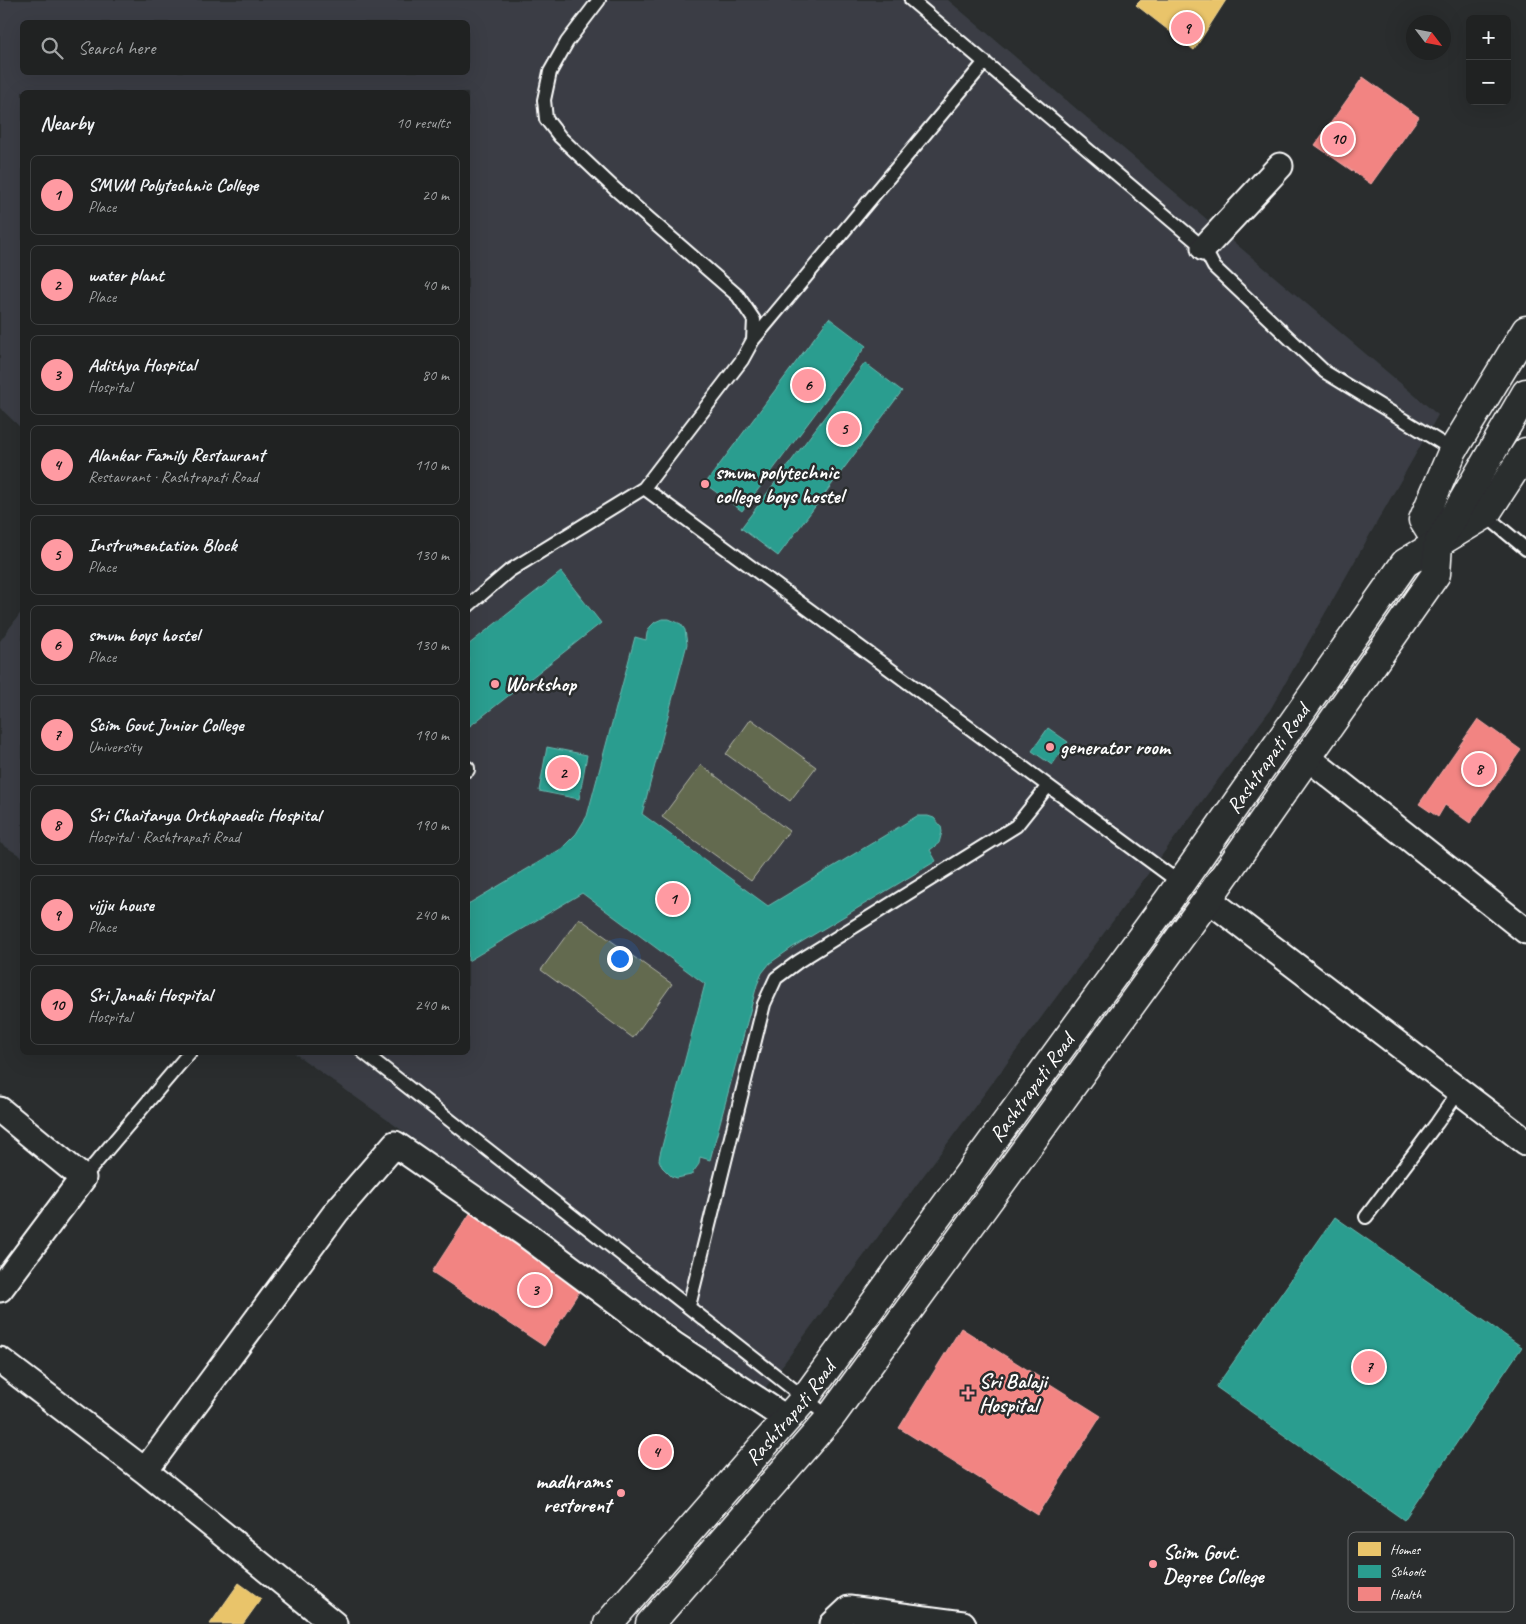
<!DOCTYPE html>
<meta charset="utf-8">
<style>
body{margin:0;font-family:Caveat,sans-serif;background:#282a2a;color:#f1f3f6}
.controls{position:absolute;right:15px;top:15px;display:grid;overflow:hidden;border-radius:8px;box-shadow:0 5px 20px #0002}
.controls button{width:45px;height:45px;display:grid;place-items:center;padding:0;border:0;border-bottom:1px solid #3d3f40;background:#202222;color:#f1f3f6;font:25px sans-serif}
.compass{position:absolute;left:1406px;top:15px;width:45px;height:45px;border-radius:50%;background:#202222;box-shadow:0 5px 20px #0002;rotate:122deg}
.you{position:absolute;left:619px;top:958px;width:18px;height:18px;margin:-12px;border:4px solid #fff;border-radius:50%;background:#1a73e8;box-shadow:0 0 0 8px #1a73e833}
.badge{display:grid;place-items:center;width:32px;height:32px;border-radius:50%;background:#ff9aa2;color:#111;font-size:16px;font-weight:700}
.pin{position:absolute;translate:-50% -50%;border:2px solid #fff;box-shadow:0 1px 5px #0006}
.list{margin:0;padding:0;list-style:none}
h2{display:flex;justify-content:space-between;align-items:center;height:65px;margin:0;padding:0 20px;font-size:21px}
h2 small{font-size:16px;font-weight:400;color:#a2a4a5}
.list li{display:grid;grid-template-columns:32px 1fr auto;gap:15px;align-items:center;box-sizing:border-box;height:80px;margin:0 10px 10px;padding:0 10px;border:1px solid #3d3f40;border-radius:8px}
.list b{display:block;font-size:19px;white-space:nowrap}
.list p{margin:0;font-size:16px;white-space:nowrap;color:#a2a4a5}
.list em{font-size:16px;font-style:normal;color:#a2a4a5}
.icon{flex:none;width:28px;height:28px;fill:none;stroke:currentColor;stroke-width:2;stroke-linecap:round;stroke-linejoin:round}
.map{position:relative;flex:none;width:1526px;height:1624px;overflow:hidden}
.search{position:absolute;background:#202222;box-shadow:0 5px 20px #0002;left:20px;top:20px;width:450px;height:55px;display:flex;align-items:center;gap:12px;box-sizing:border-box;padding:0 18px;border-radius:8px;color:#a2a4a5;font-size:19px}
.panel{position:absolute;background:#202222;box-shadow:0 5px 20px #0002;left:20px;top:90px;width:450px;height:965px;border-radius:8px}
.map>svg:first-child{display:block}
</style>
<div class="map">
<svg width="1526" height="1624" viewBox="0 0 1526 1624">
<rect width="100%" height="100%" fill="#2a2d2e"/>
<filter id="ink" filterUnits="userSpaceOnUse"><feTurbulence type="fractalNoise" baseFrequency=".02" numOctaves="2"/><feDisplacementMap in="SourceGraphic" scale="10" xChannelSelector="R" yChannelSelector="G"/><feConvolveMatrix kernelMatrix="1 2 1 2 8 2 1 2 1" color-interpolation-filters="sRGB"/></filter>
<g filter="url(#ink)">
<!-- built -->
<path fill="#3a3e44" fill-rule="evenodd" d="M0,0H948L1438,415L1270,710L764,1390L294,1053L468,1052V92H22V429L0,408ZM22,22H468V72H22Z
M22,611V857L0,843V641Z"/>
<!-- green -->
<path fill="#646a50" stroke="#b2b4a8" d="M751,719L816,767L790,801L726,754Z
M701,765L789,831L751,881L662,817Z
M579,918L672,984L633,1038L541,970Z"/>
<!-- homes -->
<path fill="#e9c46a" stroke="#f0d697" d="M1141,0H1226L1194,50L1136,5Z
M239,1583L261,1599L243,1624H210Z"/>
<!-- schools -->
<path fill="#2a9d8f" stroke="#6abab1" d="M829,318L866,346L742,511L705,484Z
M865,363L902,391L778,556L741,528Z
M561,572L601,623L470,726L468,723V645Z
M662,619H669L681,624L685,630L687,644L642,814L768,906L917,816H928L934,818L941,826L942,832L939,843L930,850L936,861L793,947L770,963L762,973L757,985L710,1160L700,1157L699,1164L691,1175L677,1178L671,1176L662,1167L659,1160L660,1154L705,984L582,893L468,961V904L561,849L576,834L587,816L635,637L646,640L647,633L650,627L655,622Z
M1048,728L1068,742L1052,765L1032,751Z
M547,747L587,755L579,799L539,791Z
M1335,1217L1522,1347L1404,1520L1216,1387Z"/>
<!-- health -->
<path fill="#f28482" stroke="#f6a9a8" d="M1363,77L1419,117L1371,184L1315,145Z
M1478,719L1521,750L1470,823L1445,805L1438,817L1419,804Z
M471,1212L584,1284L544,1346L432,1272Z
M961,1328L1101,1416L1038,1515L899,1428Z"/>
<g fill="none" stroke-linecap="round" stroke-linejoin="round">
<defs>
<path id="lane" d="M911,0L1204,248L1214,267L1325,372L1453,450
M753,340L985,62
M644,488L1180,883
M1485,515L1526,549
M468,606L509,571L644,488L742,360L753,340L754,320L738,296L615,189L560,137L546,119L544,100L550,72L567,42L599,0
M468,770V768
M363,1052L830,1418
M83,1178L190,1052
M1366,1217L1437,1123L1459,1091
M689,1306L764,1004L776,978L799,961L1016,826L1048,786"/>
<path id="street" d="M1204,248L1280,166
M1307,757L1526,931
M1208,899L1526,1142
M0,1110L83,1178L0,1289
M0,1360L145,1471L337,1211L395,1144L525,1234L674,1345L787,1419
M145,1471L334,1624
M833,1624L849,1609L963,1624"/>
<g id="secondary">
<path d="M1438,544L1423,520L1453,450L1526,330"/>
<path id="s1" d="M608,1624L805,1398L1170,898L1405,563L1485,515L1526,452"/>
<path d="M650,1624L830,1418L1208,899L1436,574L1438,544L1526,393"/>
</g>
</defs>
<!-- lane casing -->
<use href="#lane" stroke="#fff" stroke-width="16"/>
<!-- street casing -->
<use href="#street" stroke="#fff" stroke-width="29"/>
<!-- secondary casing -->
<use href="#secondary" stroke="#fff" stroke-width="31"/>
<!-- lane -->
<use href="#lane" stroke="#2a2d2e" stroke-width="12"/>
<!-- street -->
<use href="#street" stroke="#2a2d2e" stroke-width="25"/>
<!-- secondary -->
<use href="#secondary" stroke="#2a2d2e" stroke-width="28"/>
</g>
</g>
<!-- markers -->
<g fill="#ff9aa2" stroke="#2a2d2e" stroke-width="2">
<circle cx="705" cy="484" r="5"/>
<circle cx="495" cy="684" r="5"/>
<circle cx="1050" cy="747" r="5"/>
<path d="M965.5 1385.5h5v5h5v5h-5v5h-5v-5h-5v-5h5z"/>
<circle cx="621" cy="1493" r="5"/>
<circle cx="1153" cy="1564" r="5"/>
</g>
<g text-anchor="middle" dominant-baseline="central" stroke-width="5" stroke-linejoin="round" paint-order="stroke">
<!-- poi labels -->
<g font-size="21" font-weight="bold" fill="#fff" stroke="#2a2d2e" text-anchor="start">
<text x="715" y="472">smvm polytechnic<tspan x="715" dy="24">college boys hostel</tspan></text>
<text x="505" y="684">Workshop</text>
<text x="1060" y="747">generator room</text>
<text x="979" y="1381">Sri Balaji<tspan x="979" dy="24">Hospital</tspan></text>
<text x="611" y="1481" text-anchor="end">madhrams<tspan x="611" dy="24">restorent</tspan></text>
<text x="1163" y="1552">Scim Govt.<tspan x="1163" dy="24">Degree College</tspan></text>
</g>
<!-- street labels -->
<g font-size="21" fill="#fff" stroke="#2a2d2e">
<text stroke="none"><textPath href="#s1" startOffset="1089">Rashtrapati Road</textPath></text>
<text stroke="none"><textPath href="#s1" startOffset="684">Rashtrapati Road</textPath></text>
<text stroke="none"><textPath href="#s1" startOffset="279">Rashtrapati Road</textPath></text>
</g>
</g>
<!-- legend -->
<rect x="1348" y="1532" width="166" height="80" rx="8" fill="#2a2d2e" stroke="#6a6c6d" stroke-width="1"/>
<rect x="1358" y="1542" width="23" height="14" fill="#e9c46a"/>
<rect x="1358" y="1565" width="23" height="13" fill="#2a9d8f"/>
<rect x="1358" y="1587" width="23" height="14" fill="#f28482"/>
<g font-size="14" fill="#fff">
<text x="1390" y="1554">Homes</text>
<text x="1390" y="1576">Schools</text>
<text x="1390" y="1599">Health</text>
</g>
</svg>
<div class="controls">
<button>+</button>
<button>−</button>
</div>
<svg class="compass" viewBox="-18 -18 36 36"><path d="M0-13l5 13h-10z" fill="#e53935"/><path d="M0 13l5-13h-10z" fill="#a2a4a5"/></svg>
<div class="you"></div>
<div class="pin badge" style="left:673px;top:899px">1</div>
<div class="pin badge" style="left:563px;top:773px">2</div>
<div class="pin badge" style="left:535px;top:1290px">3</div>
<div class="pin badge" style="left:656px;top:1452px">4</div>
<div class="pin badge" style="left:844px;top:429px">5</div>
<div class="pin badge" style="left:808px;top:385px">6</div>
<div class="pin badge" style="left:1369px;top:1367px">7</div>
<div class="pin badge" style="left:1479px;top:769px">8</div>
<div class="pin badge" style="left:1187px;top:28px">9</div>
<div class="pin badge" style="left:1338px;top:139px">10</div>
<div class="search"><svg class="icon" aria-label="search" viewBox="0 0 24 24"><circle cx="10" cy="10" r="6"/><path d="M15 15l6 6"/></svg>Search here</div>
<section class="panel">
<h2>Nearby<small>10 results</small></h2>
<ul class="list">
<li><span class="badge">1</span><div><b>SMVM Polytechnic College</b><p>Place</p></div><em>20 m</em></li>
<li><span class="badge">2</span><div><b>water plant</b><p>Place</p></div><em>40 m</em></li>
<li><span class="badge">3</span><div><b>Adithya Hospital</b><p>Hospital</p></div><em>80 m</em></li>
<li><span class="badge">4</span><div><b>Alankar Family Restaurant</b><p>Restaurant · Rashtrapati Road</p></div><em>110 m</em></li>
<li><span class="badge">5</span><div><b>Instrumentation Block</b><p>Place</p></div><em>130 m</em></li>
<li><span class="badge">6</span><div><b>smvm boys hostel</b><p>Place</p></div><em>130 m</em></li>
<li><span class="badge">7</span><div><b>Scim Govt Junior College</b><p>University</p></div><em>190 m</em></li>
<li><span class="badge">8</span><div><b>Sri Chaitanya Orthopaedic Hospital</b><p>Hospital · Rashtrapati Road</p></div><em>190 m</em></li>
<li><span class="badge">9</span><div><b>vijju house</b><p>Place</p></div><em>240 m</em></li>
<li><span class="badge">10</span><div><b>Sri Janaki Hospital</b><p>Hospital</p></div><em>240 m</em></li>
</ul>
</section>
</div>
